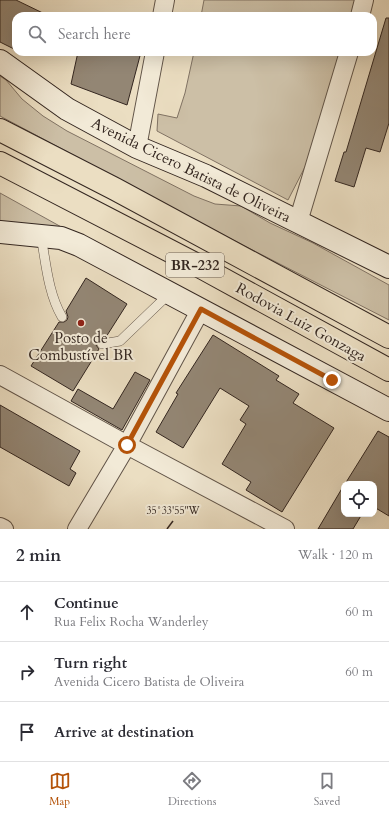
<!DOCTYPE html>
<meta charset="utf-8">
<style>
body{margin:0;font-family:Cardo,serif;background:#f2f2f3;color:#2b2b33}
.controls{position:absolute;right:12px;bottom:12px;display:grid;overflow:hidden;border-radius:8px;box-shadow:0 4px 16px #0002}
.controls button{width:36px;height:36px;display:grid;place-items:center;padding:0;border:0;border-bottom:1px solid #e1e1e2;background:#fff;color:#2b2b33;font:20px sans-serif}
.stop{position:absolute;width:12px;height:12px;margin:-9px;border:3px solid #b45309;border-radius:50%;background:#fff}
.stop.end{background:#b45309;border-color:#fff;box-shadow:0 1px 4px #0008}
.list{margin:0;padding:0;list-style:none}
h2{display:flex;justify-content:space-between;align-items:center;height:52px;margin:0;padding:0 16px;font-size:17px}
h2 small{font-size:13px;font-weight:400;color:#7c7c81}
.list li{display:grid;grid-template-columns:26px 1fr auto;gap:12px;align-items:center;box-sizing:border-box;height:60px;padding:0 16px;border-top:1px solid #e1e1e2}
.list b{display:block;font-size:15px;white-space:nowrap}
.list p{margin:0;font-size:13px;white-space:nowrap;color:#7c7c81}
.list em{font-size:13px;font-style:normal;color:#7c7c81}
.icon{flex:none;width:22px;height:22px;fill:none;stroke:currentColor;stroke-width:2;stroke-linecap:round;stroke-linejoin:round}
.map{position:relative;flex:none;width:389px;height:529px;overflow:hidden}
.search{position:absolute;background:#fff;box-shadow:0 4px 16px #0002;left:12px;right:12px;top:12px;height:44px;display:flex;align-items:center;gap:10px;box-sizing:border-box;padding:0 14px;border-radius:12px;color:#7c7c81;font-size:15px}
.sheet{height:232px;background:#fff}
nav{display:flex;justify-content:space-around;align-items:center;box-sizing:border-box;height:56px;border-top:1px solid #e1e1e2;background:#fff;font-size:11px;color:#7c7c81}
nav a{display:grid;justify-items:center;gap:2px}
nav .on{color:#b45309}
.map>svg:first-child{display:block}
</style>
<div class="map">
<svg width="389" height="529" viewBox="0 0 389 529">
<rect width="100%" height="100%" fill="#ebdec2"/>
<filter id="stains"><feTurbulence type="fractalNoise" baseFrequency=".005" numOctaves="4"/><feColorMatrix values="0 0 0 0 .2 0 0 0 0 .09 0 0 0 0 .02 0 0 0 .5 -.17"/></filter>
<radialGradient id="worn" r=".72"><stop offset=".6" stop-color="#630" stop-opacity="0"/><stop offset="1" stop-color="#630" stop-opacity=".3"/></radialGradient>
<!-- green -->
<path fill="#ccbfa6" stroke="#807263" d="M204,0H359L354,16H201Z
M194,52H343L306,165L288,200L157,131L158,114L177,118L185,93Z
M0,76L6,80L22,99L43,116L67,131L194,196L215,204L241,206L270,223L313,243L389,285V320L235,241L0,116Z
M0,193L65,229L0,224Z"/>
<!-- building -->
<path fill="#938674" stroke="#332620" d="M0,0H16L49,16H16V50L0,42Z
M386,18H389V123L380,152L366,148L354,187L335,181L344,152H346Z
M78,52H141L127,105L71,84Z
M86,278L127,304L106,337L101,338L97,342L96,345L99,349L73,391L31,366L59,322H64L67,320L68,317L66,311Z
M213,335L279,376L276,380L299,394L293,403L334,428L282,512L246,490L251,482L222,464L246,424L240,420L249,406L220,388L183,448L156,432L178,394L176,393Z
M135,372L150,380L122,430L71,401L78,389L113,409Z
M0,405L80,451L70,469L76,473L69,486L0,447Z
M378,431L389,437V516L374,507V484H345Z
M344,485V514H362L353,529H318Z"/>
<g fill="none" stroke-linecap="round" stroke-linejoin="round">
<defs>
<path id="lane" d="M41,236C46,263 48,293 62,317
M102,344L120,341L169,294"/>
<path id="street" d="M162,16L165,0
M360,16L364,0
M137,147L155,52
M298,222L349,52
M0,375L127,445L285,529
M0,527L4,529
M77,529L127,445L201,309"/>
<path id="secondary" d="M0,61L67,109L137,147L206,176L389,267
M0,232L61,238L79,245L389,410"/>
<path id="highway" d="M0,130L115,189L389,337
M0,163L199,266L389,370"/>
</defs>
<!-- lane casing -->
<use href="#lane" stroke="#615448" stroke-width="10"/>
<!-- street casing -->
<use href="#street" stroke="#615448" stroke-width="20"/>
<!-- secondary casing -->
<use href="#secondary" stroke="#332620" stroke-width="24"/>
<!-- highway casing -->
<use href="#highway" stroke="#332620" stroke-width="24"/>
<!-- lane -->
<use href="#lane" stroke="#f2ead7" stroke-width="9"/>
<!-- street -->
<use href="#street" stroke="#f2ead7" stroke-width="18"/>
<!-- secondary -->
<use href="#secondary" stroke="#f2ead7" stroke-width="22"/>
<!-- highway -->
<use href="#highway" stroke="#ebdec2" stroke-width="22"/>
</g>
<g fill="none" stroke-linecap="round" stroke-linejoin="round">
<!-- route -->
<path stroke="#b45309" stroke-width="5" d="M127,445L201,309L332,380"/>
</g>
<!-- ticks -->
<path fill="none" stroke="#332620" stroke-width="1.5" d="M167,529L173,521"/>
<!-- markers -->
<circle fill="#8f2418" stroke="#f2ead7" stroke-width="1.5" cx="81" cy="323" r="4"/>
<g text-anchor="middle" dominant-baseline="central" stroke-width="4" stroke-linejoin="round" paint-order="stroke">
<!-- shield labels -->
<rect fill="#f2ead7" stroke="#6c6157" stroke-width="1" x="166" y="253" width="58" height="24" rx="3"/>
<g font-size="14" font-weight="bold" fill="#332620">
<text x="195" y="265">BR-232</text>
</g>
<!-- street labels -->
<g font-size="15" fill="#332620" stroke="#f2ead7">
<text transform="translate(191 170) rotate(26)">Avenida Cicero Batista de Oliveira</text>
<text transform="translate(301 322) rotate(29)">Rodovia Luiz Gonzaga</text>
</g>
<!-- poi labels -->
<g font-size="15" fill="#332620" stroke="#f2ead7">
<text x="81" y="338">Posto de<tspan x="81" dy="17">Combustível BR</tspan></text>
</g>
</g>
<g font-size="10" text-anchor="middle" fill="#332620" stroke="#f2ead7" stroke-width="4" stroke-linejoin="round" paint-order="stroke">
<text x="173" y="514">35°33'55"W</text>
</g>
<rect width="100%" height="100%" filter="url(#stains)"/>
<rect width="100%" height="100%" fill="url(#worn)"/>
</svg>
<div class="controls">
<button><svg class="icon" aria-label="locate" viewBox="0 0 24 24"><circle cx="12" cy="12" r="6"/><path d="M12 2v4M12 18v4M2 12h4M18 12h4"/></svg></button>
</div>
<div class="stop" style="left:127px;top:445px"></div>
<div class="stop end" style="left:332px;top:380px"></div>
<div class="search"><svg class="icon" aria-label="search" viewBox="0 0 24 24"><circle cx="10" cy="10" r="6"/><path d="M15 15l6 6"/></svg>Search here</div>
</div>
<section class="sheet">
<h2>2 min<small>Walk · 120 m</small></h2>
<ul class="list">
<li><svg class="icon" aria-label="ahead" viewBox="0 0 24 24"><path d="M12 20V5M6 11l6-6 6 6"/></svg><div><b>Continue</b><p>Rua Felix Rocha Wanderley</p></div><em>60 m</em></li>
<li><svg class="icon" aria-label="right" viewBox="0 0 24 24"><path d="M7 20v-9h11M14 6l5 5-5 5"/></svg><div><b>Turn right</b><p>Avenida Cicero Batista de Oliveira</p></div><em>60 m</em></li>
<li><svg class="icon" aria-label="arrive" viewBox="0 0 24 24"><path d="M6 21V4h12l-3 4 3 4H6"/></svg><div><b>Arrive at destination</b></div></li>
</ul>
</section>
<nav>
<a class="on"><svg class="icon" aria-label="map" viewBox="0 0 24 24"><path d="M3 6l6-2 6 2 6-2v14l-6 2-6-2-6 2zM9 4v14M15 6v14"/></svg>Map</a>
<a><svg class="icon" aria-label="directions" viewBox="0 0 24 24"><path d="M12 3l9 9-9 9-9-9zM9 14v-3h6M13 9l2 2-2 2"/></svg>Directions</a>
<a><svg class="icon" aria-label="saved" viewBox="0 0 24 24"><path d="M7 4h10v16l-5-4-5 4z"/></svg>Saved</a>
</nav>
